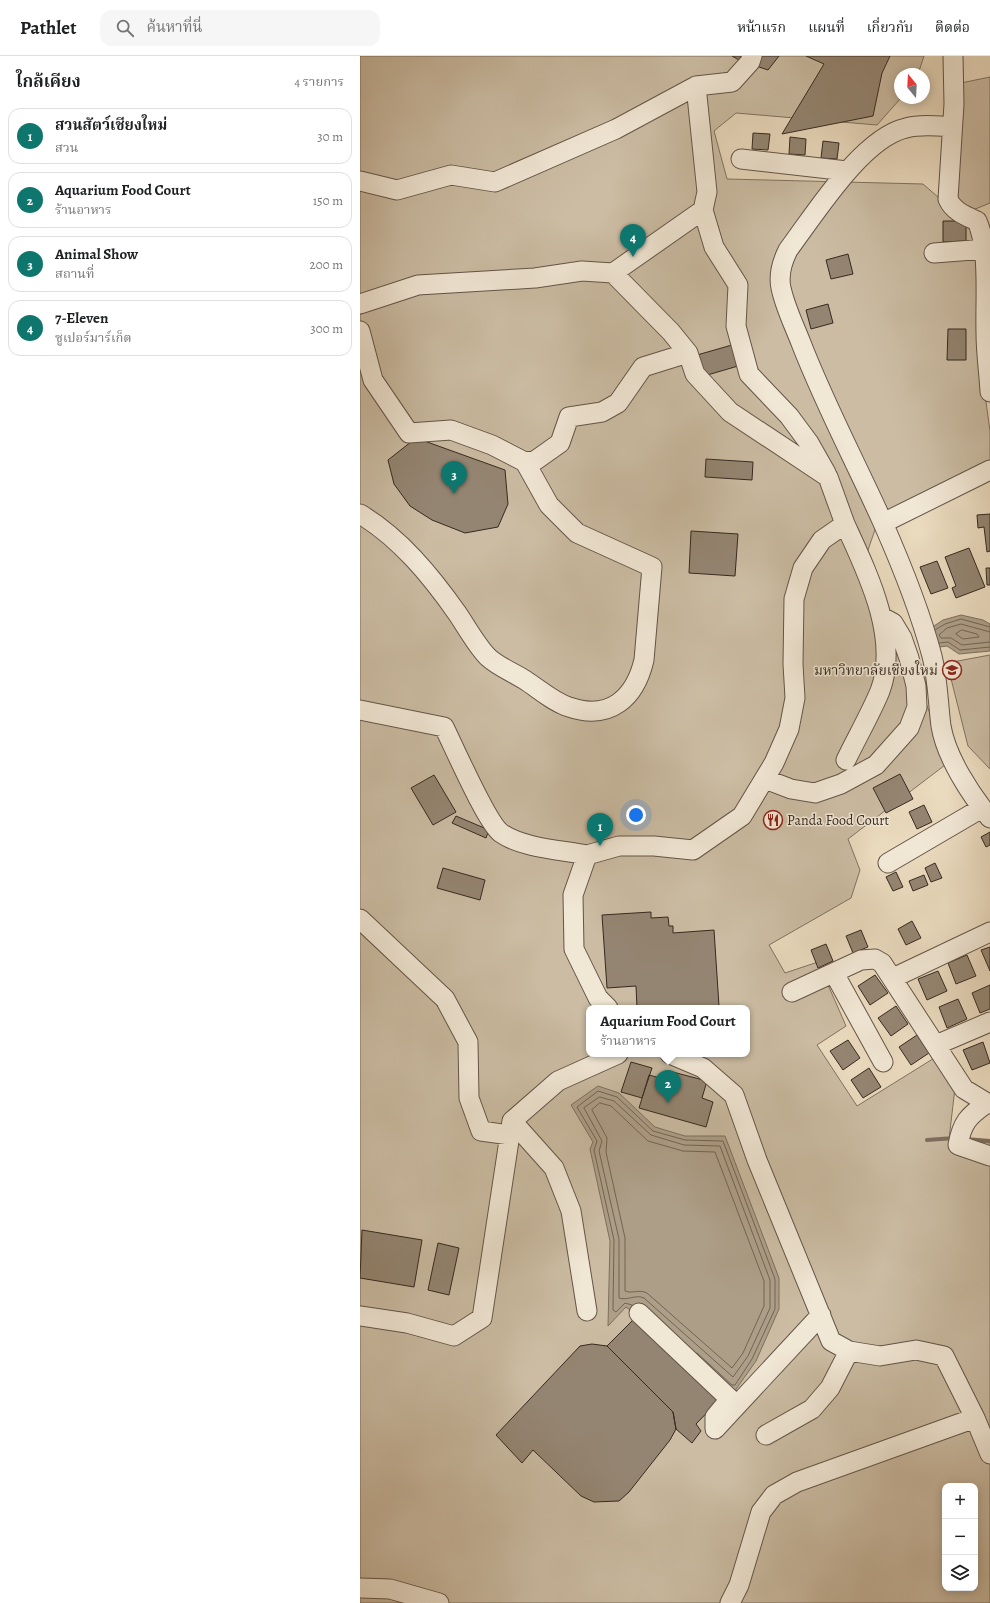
<!DOCTYPE html>
<html lang="th">
<meta charset="utf-8">
<style>
body{margin:0;font-family:Alegreya,"Noto Serif Thai",serif;background:#f6f6f6;color:#202124}
.controls{position:absolute;right:12px;bottom:12px;display:grid;overflow:hidden;border-radius:8px;box-shadow:0 2px 10px #0003}
.controls button{width:36px;height:36px;display:grid;place-items:center;padding:0;border:0;border-bottom:1px solid #e0e0e0;background:#fff;color:#202124;font:20px sans-serif}
.compass{position:absolute;left:534px;top:12px;width:36px;height:36px;border-radius:50%;background:#fff;box-shadow:0 2px 10px #0003;rotate:342deg}
.you{position:absolute;left:276px;top:759px;width:14px;height:14px;margin:-10px;border:3px solid #fff;border-radius:50%;background:#1a73e8;box-shadow:0 0 0 6px #1a73e833}
.badge{display:grid;place-items:center;width:26px;height:26px;border-radius:50%;background:#0f766e;color:#fff;font-size:13px;font-weight:700}
.pin{position:absolute;translate:-50% -33px;filter:drop-shadow(0 1px 2px #0008)}
.pin::after{content:'';position:absolute;top:21px;width:14px;height:12px;background:inherit;clip-path:polygon(0 0,100% 0,50% 100%)}
.popup{position:absolute;left:226px;top:949px;width:164px;height:52px;box-sizing:border-box;display:grid;place-content:center;border-radius:8px;background:#fff;filter:drop-shadow(0 1px 3px #0005);font-size:13px;white-space:nowrap;color:#757577}
.popup b{font-size:15px;color:#202124}
.popup::after{content:'';position:absolute;left:50%;top:100%;margin-left:-8px;border:8px solid transparent;border-top-color:#fff}
.list{margin:0;padding:0;list-style:none}
h2{display:flex;justify-content:space-between;align-items:center;height:52px;margin:0;padding:0 16px;font-size:17px}
h2 small{font-size:13px;font-weight:400;color:#757577}
.list li{display:grid;grid-template-columns:26px 1fr auto;gap:12px;align-items:center;box-sizing:border-box;height:56px;margin:0 8px 8px;padding:0 8px;border:1px solid #e0e0e0;border-radius:12px}
.list b{display:block;font-size:15px;white-space:nowrap}
.list p{margin:0;font-size:13px;white-space:nowrap;color:#757577}
.list em{font-size:13px;font-style:normal;color:#757577}
.icon{flex:none;width:22px;height:22px;fill:none;stroke:currentColor;stroke-width:2;stroke-linecap:round;stroke-linejoin:round}
.map{position:relative;flex:none;width:630px;height:1547px;overflow:hidden}
header{display:flex;align-items:center;gap:24px;box-sizing:border-box;height:56px;padding:0 20px;background:#fff;border-bottom:1px solid #e0e0e0}
header strong{font-size:19px}
nav{display:flex;gap:22px;margin-inline-start:auto;font-size:14px}
.search{width:280px;height:36px;background:#f6f6f6;display:flex;align-items:center;gap:10px;box-sizing:border-box;padding:0 14px;border-radius:12px;color:#757577;font-size:15px}
main{display:flex}
aside{flex:1;background:#fff}
.map>svg:first-child{display:block}
</style>
<header>
<strong>Pathlet</strong>
<div class="search"><svg class="icon" aria-label="search" viewBox="0 0 24 24"><circle cx="10" cy="10" r="6"/><path d="M15 15l6 6"/></svg>ค้นหาที่นี่</div>
<nav><a>หน้าแรก</a><a>แผนที่</a><a>เกี่ยวกับ</a><a>ติดต่อ</a></nav>
</header>
<main>
<aside>
<h2>ใกล้เคียง<small>4 รายการ</small></h2>
<ul class="list">
<li><span class="badge">1</span><div><b>สวนสัตว์เชียงใหม่</b><p>สวน</p></div><em>30 m</em></li>
<li><span class="badge">2</span><div><b>Aquarium Food Court</b><p>ร้านอาหาร</p></div><em>150 m</em></li>
<li><span class="badge">3</span><div><b>Animal Show</b><p>สถานที่</p></div><em>200 m</em></li>
<li><span class="badge">4</span><div><b>7-Eleven</b><p>ซูเปอร์มาร์เก็ต</p></div><em>300 m</em></li>
</ul>
</aside>
<div class="map">
<svg width="630" height="1547" viewBox="0 0 630 1547">
<rect width="100%" height="100%" fill="#eadabe"/>
<filter id="stains"><feTurbulence type="fractalNoise" baseFrequency=".005" numOctaves="4"/><feColorMatrix values="0 0 0 0 .2 0 0 0 0 .09 0 0 0 0 .02 0 0 0 .5 -.17"/></filter>
<radialGradient id="worn" r=".72"><stop offset=".6" stop-color="#630" stop-opacity="0"/><stop offset="1" stop-color="#630" stop-opacity=".3"/></radialGradient>
<!-- green -->
<path fill="#cbbca3" stroke="#807262" fill-rule="evenodd" d="M0,0H564L558,18H540L541,42L517,69L376,57L354,75L367,123L563,128L608,167L618,183L622,317L630,375V420L520,459L507,497L589,706L488,783L500,814L491,842L409,889L425,917L458,906L486,970L457,989L497,1050L584,996L597,1015L589,1083L630,1087V1547H0ZM229,952H387V998H229ZM585,1430H615V1532H585Z
M630,21V147L608,156L599,148L594,132L601,27Z
M630,599V713L608,690L587,607Z"/>
<!-- water -->
<path fill="#ad9e88" stroke="#7d6f5e" d="M601,559L623,564L630,568V595L599,598L587,590L573,592L568,574L583,564Z
M238,1030L259,1037L295,1071L325,1080H365L419,1222V1253L396,1305L374,1336L266,1251L248,1270L250,1185L230,1093L233,1086L211,1049Z"/>
<g fill="none" stroke-linecap="round" stroke-linejoin="round">
<!-- shore -->
<path stroke="#726454" stroke-width="1" d="M575,574L585,568L601,563L630,571
M602,574L617,578L619,581L603,583L596,578Z
M630,576L601,568L587,572L579,579L581,582H591L602,589L630,586
M579,587L588,586L600,594L630,591
M240,1041L254,1045L291,1079L324,1089L360,1090L410,1224V1252L388,1300L373,1321L284,1242C276,1238 267,1245 259,1242V1183L239,1095L242,1085L224,1052Z
M240,1047L251,1050L288,1085L323,1095L355,1096L404,1225V1250L383,1297L372,1312L287,1237C279,1233 272,1238 265,1235V1182L246,1096L247,1082L232,1054Z
M272,1249L265,1247L256,1256L253,1254L254,1184L234,1094L237,1085L217,1051L238,1035L257,1041L293,1075L325,1084L363,1085L415,1223V1253L392,1303L375,1329H372L337,1297"/>
<!-- stream -->
<path stroke="#7d6f5e" stroke-width="4" d="M606,1083L630,1085
M567,1084L595,1082"/>
</g>
<!-- building -->
<path fill="#948572" stroke="#362920" d="M372,0H381L379,4Z
M381,0H419L408,14L399,11Z
M446,0H530L522,17L513,60L422,78L464,8Z
M393,77L410,78L408,94L392,93Z
M430,81L446,83L445,99L429,98Z
M463,85L479,87L477,103L461,102Z
M583,165H606V185L583,186Z
M488,198L493,218L471,223L466,204Z
M468,248L473,267L451,273L446,254Z
M588,273H606V304H587Z
M372,289L378,310L344,320L337,299Z
M56,382L145,414L148,448L138,471L105,477L72,464L50,450L34,428L28,404Z
M346,403L393,406L392,424L345,421Z
M630,458V495L627,496L624,471L618,472L617,459Z
M331,475L378,478L375,520L329,517Z
M609,492L625,531L596,542L592,532L596,530L585,501Z
M577,505L588,532L571,538L560,511Z
M626,512H630V529H627Z
M540,718L553,743L526,757L513,732Z
M74,719L96,756L73,769L51,732Z
M564,749L572,766L557,773L549,756Z
M96,760L129,774L126,782L92,767Z
M630,776V789L626,791L621,781Z
M575,807L582,822L571,826L565,812Z
M83,812L125,824L120,844L77,832Z
M536,816L543,831L533,835L526,821Z
M564,819L568,829L553,835L549,825Z
M291,856V862L308,861L309,870H313V877L354,874L359,950L277,952L276,930L247,932L242,859Z
M552,865L561,882L546,889L538,873Z
M501,874L508,891L493,897L486,880Z
M466,888L473,905L458,912L451,894Z
M630,891V915L621,894Z
M607,899L616,920L596,928L588,907Z
M578,915L587,935L567,944L558,923Z
M515,919L528,937L510,949L498,930Z
M630,929V953L620,957L612,937Z
M598,943L607,963L587,972L579,951Z
M536,950L548,968L531,980L518,962Z
M557,979L569,997L551,1009L539,991Z
M488,984L500,1002L483,1014L470,995Z
M623,986L630,1007L612,1014L603,994Z
M271,1006L292,1012L282,1042L261,1036Z
M509,1012L521,1031L503,1042L491,1024Z
M309,1015L347,1025L342,1042L353,1046L346,1071L279,1052L289,1019L307,1024Z
M2,1174L62,1184L54,1231L0,1222Z
M78,1187L99,1192L89,1239L68,1234Z
M277,1260L360,1343L336,1368L341,1375L332,1387L316,1373L313,1356L247,1290Z
M232,1288L247,1290L313,1356L316,1373L310,1384L269,1436L259,1445L234,1446L221,1440L173,1394L162,1407L136,1379L220,1290Z"/>
<g fill="none" stroke-linecap="round" stroke-linejoin="round">
<defs>
<path id="minor" d="M593,0L594,48L588,143C593,155 606,160 617,165C630,194 625,244 626,277C626,297 629,316 630,336
M592,71C578,70 561,68 546,72C502,82 455,158 428,194C422,206 418,218 421,232C425,251 434,269 441,287C465,349 496,407 523,467C542,510 560,555 572,600C578,624 578,647 581,670C586,701 611,739 630,762
M381,103L487,115
M0,125L37,134L91,119L135,126L256,73L336,30L372,26L390,6L392,0
M343,154L354,191L378,229L376,270L389,318L429,360L449,387L466,417
M574,197L626,193
M0,248L58,229L175,222L222,215L253,217L343,154L347,136L336,30
M0,275L13,324L49,377L91,374L132,389L165,406L189,449L217,477L292,511L284,604C275,642 250,665 209,651C193,646 179,633 165,624C154,617 139,611 129,602C118,592 106,570 97,557C71,520 40,482 0,458
M165,406L176,404L200,387L209,361L242,356L258,347L283,311L328,297
M523,467L630,414
M485,468C507,516 540,582 520,635C510,659 497,681 486,704
M0,654L84,671C94,691 127,767 141,777C162,792 201,794 227,799
M405,723L431,733L455,737L481,728L516,709L549,672L557,651L556,630L549,602L542,582L533,567L522,561
M528,807L622,752
M0,863L85,943L108,986L109,1042L121,1075L150,1079
M474,917L523,1006
M533,922L630,876
M432,936L501,904L515,903L522,907L604,1033L627,1047
M248,952L238,942L214,893L213,839L227,799L259,790H294L333,794L382,760L414,707L429,673L435,642L433,608L434,543L443,512L462,484L485,468L468,421L370,356L335,318L328,297L311,276L253,217
M576,989L630,966
M310,998L343,1012L374,1039L397,1104L471,1285L489,1295L520,1300L556,1294L584,1300L615,1362L437,1426L414,1439L401,1456L379,1529L370,1547
M630,1048L627,1047C608,1060 602,1067 598,1089L630,1100
M152,1065L194,1112L211,1155L227,1255
M279,1257L370,1343L355,1361V1373L461,1259
M0,1260L47,1267L94,1280L122,1262L152,1065L198,1025L258,998
M615,1362L630,1398
M406,1379L452,1353L470,1332L489,1295
M0,1532L30,1533L79,1547"/>
</defs>
<!-- minor casing -->
<use href="#minor" stroke="#635548" stroke-width="21"/>
<!-- minor -->
<use href="#minor" stroke="#f1e7d5" stroke-width="19"/>
</g>
<!-- icons -->
<defs>
<symbol id="university-ring" viewBox="-11 -11 22 22"><circle r="9.5" fill="#f1e7d5" stroke="#8f2418" stroke-width="1.5"/><path d="M0-5L7-2L0 1L-7-2ZM-4 1L0 2.5L4 1V4Q0 6-4 4Z" fill="#8f2418"/></symbol>
<symbol id="restaurant-ring" viewBox="-11 -11 22 22"><circle r="9.5" fill="#f1e7d5" stroke="#8f2418" stroke-width="1.5"/><path d="M-5-6h1v4h1v-4h1v4h1v-4h1v5L-1.5 .5V6h-2V.5L-5-1ZM5-6V6H3V1.5H1.5Q1.5-4 5-6Z" fill="#8f2418"/></symbol>
</defs>
<g fill-rule="evenodd">
<use href="#university-ring" x="581" y="603" width="22" height="22"/>
<use href="#restaurant-ring" x="402" y="753" width="22" height="22"/>
</g>
<g text-anchor="middle" dominant-baseline="central" stroke-width="3" stroke-linejoin="round" paint-order="stroke">
<!-- poi labels -->
<g font-size="14" fill="#362920" stroke="#f1e7d5" text-anchor="end">
<text x="578" y="614">มหาวิทยาลัยเชียงใหม่</text>
<text x="427" y="764" text-anchor="start">Panda Food Court</text>
</g>
</g>
<rect width="100%" height="100%" filter="url(#stains)"/>
<rect width="100%" height="100%" fill="url(#worn)"/>
</svg>
<div class="controls">
<button>+</button>
<button>−</button>
<button><svg class="icon" aria-label="layers" viewBox="0 0 24 24"><path d="M12 4l9 5-9 5-9-5zM3 14l9 5 9-5"/></svg></button>
</div>
<svg class="compass" viewBox="-18 -18 36 36"><path d="M0-13l5 13h-10z" fill="#e53935"/><path d="M0 13l5-13h-10z" fill="#757577"/></svg>
<div class="you"></div>
<div class="pin badge" style="left:240px;top:790px">1</div>
<div class="pin badge" style="left:308px;top:1047px">2</div>
<div class="popup"><b>Aquarium Food Court</b>ร้านอาหาร</div>
<div class="pin badge" style="left:94px;top:438px">3</div>
<div class="pin badge" style="left:273px;top:201px">4</div>
</div>
</main>
